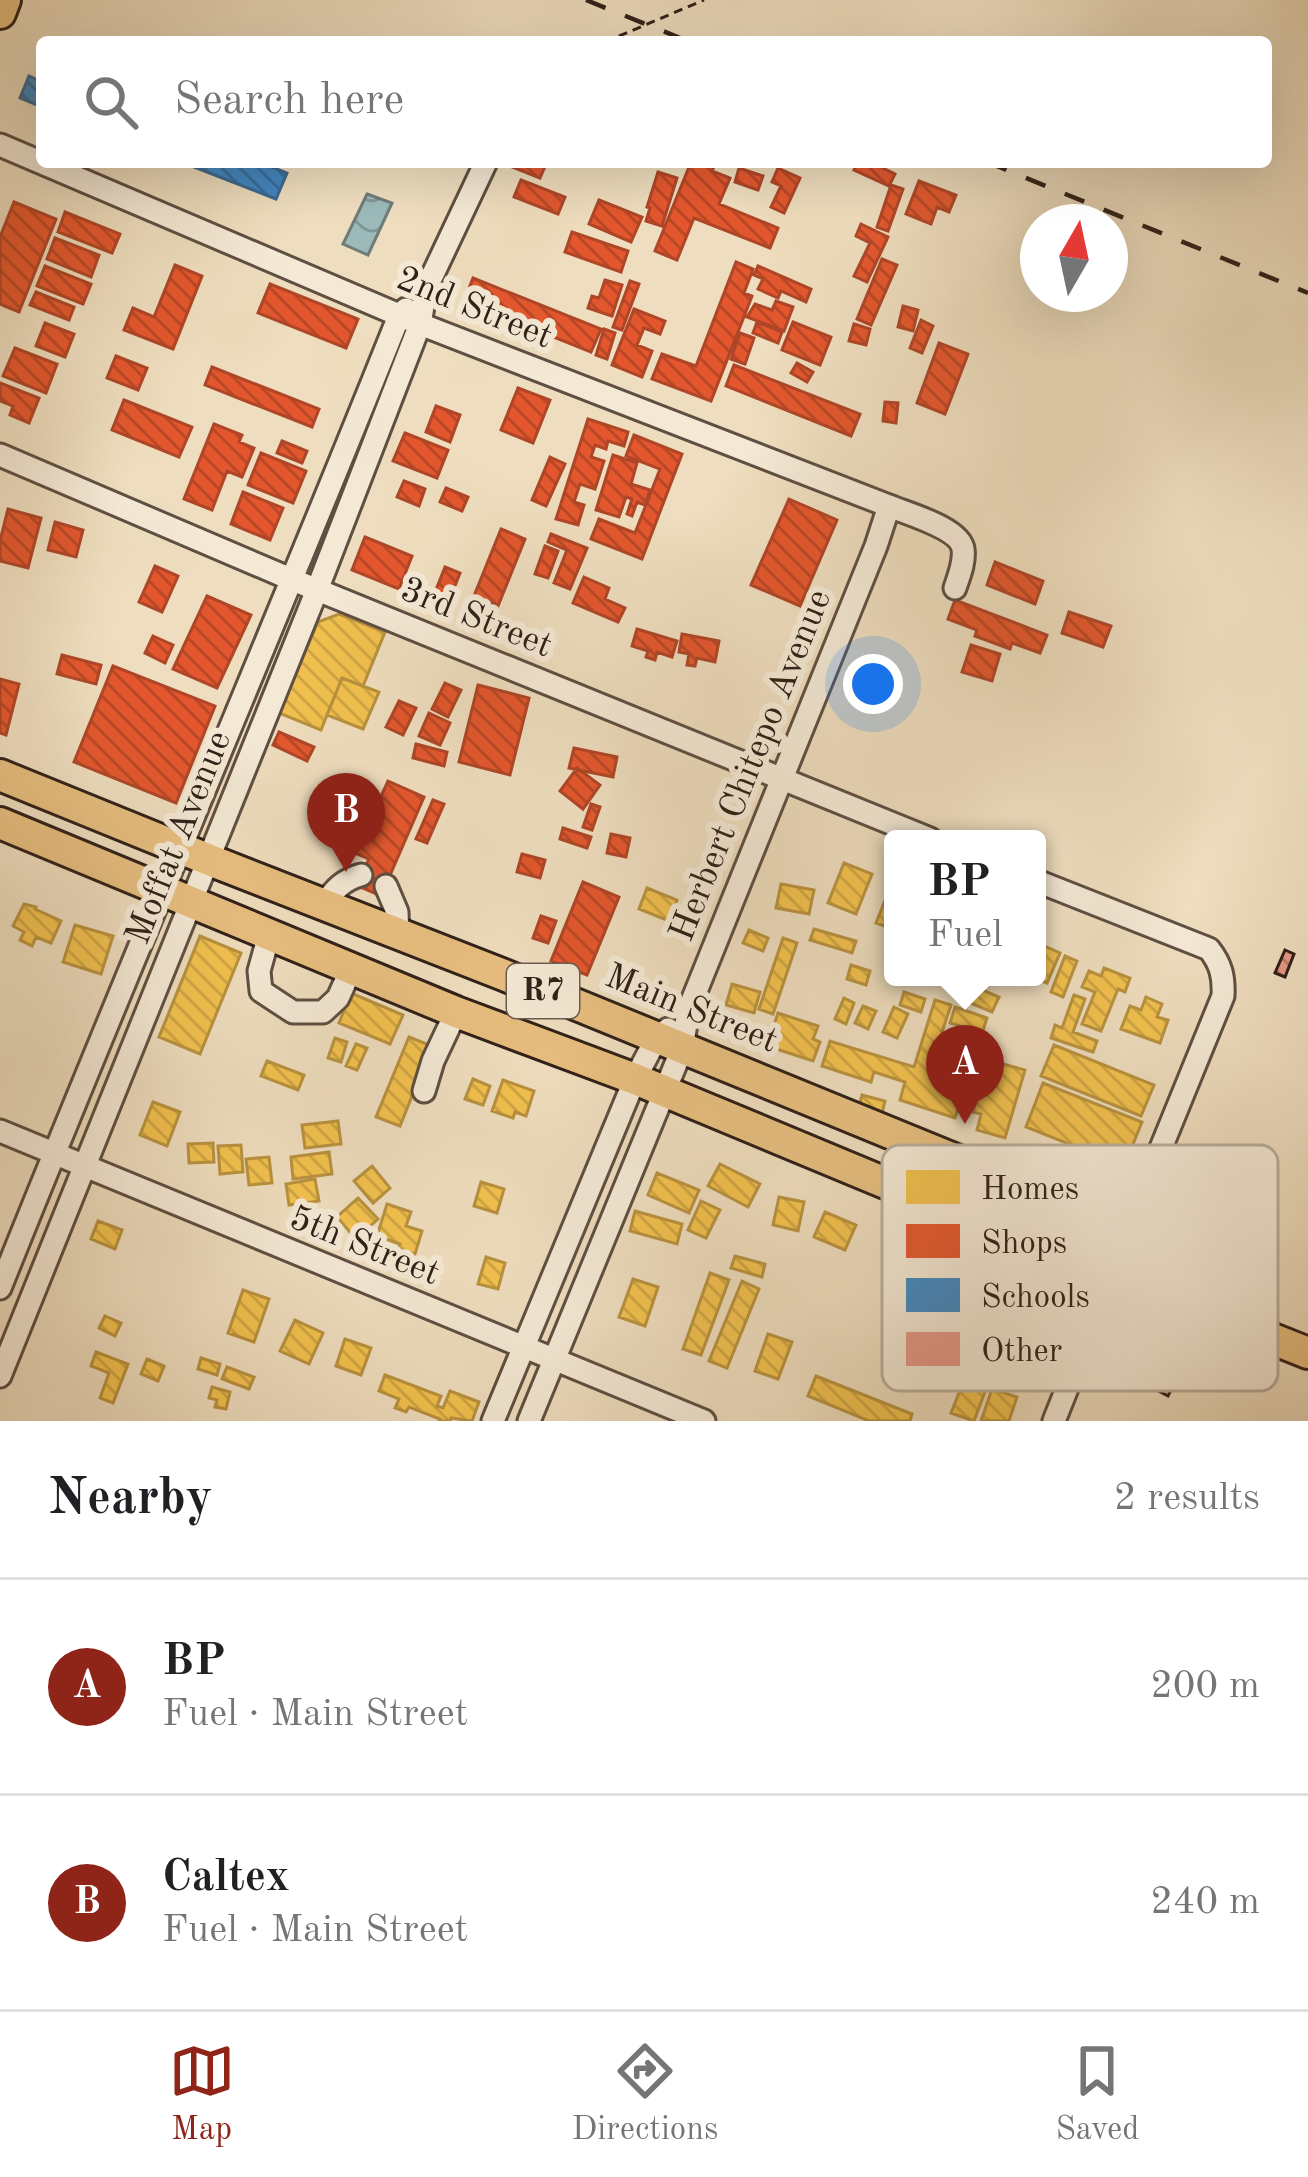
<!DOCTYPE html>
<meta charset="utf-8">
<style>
body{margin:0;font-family:"Old Standard TT",serif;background:#f2f2f2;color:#202124}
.compass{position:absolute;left:1020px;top:204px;width:108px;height:108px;border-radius:50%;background:#fff;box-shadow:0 12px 48px #0002;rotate:9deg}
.you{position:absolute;left:873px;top:684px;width:42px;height:42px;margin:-30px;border:9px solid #fff;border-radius:50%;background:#1a73e8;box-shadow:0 0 0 18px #1a73e833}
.badge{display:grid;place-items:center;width:78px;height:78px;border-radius:50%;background:#8f2418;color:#fff;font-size:39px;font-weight:700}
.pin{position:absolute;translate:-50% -99px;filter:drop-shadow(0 3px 6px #0008)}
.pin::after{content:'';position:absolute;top:63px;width:42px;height:36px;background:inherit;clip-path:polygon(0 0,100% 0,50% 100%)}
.popup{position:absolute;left:884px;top:830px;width:162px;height:156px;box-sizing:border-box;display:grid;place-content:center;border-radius:12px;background:#fff;filter:drop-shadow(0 3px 9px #0005);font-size:39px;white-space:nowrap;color:#757577}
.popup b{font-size:45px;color:#202124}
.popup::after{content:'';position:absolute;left:50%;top:100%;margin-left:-24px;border:24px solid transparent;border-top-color:#fff}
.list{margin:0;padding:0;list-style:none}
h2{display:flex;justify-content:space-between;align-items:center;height:156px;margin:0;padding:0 48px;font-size:51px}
h2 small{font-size:39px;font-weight:400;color:#757577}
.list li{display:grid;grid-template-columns:78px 1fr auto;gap:36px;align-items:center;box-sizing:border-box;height:216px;padding:0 48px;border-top:3px solid #e0e0e0}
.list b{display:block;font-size:45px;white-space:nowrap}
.list p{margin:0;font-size:39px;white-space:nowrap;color:#757577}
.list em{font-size:39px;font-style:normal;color:#757577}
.icon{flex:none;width:66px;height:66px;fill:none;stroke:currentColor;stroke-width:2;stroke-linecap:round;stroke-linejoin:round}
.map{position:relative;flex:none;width:1308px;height:1421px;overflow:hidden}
.search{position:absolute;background:#fff;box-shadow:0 12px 48px #0002;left:36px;right:36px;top:36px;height:132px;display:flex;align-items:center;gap:30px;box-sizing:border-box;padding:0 42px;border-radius:12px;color:#757577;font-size:45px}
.sheet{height:588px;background:#fff}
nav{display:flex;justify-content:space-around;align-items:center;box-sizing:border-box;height:168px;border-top:3px solid #e0e0e0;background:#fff;font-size:33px;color:#757577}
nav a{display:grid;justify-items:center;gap:6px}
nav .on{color:#8f2418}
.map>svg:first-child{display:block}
</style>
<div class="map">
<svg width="1308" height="1421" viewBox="0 0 1308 1421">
<defs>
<pattern id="water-waves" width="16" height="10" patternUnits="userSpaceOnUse" patternTransform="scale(3)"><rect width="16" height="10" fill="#9bbab9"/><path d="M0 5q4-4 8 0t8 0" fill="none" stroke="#7f9795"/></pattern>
<pattern id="homes-back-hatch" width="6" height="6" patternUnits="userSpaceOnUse" patternTransform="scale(3)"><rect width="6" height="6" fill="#f2c14e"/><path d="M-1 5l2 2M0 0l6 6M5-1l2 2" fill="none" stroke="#d0a643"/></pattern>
<pattern id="shops-back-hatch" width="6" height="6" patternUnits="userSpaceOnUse" patternTransform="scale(3)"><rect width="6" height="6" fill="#e4572e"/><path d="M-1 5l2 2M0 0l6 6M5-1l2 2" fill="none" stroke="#b94826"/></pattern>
<pattern id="schools-back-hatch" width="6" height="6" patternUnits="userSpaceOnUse" patternTransform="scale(3)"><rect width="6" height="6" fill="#3f88c5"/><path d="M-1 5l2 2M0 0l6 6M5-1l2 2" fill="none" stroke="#356f9f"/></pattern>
<pattern id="building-back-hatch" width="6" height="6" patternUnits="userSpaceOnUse" patternTransform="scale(3)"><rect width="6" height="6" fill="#e79889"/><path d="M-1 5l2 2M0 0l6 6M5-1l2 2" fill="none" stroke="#bc7c6f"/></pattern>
</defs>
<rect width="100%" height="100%" fill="#eeddbe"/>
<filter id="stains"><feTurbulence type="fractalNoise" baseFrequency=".00167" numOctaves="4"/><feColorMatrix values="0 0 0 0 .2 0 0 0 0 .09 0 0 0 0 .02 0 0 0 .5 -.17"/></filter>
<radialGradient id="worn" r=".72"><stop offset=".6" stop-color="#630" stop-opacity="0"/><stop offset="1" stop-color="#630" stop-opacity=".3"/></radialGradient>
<!-- water -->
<path fill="url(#water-waves)" stroke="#707c79" stroke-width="3" d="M367,194L392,203L368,255L343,244Z"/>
<!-- homes -->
<path fill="url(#homes-back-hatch)" stroke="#b8913e" stroke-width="3" d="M339,614L385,632L363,686L342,678L321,730L279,713L318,622Z
M342,678L379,692L363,729L327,715Z
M844,863L872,874L856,914L828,903Z
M892,883L893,884V929L876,923Z
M781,884L814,890L809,914L776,908Z
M647,888L677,900L669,921L639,909Z
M24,904L36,907L35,909L61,921L51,943L36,937L32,946L20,940L24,932L13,926Z
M75,925L113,936L101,974L63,962Z
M814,929L856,941L852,953L810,940Z
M749,930L768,938L763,951L743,943Z
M200,936L241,953L200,1054L159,1037Z
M783,938L797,943L773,1014L759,1009Z
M1042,945L1060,953L1047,983L1032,977H1037V956Z
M1065,956L1077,961L1063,997L1051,992Z
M851,965L870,971L866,985L847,979Z
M1104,968L1130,978L1125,992L1118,989L1101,1031L1082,1024L1095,992L1082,987L1089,971L1101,976Z
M732,984L760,992L754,1013L726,1005Z
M968,984L999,997L992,1012L961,999Z
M904,992L925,999L921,1012L900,1005Z
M351,993L403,1015L390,1044L339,1023Z
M1074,995L1085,999L1073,1032L1097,1041L1093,1052L1051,1038L1055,1025L1062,1028Z
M1146,997L1162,1004L1157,1017L1168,1020L1160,1043L1121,1029L1130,1006L1141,1010Z
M844,998L854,1003L846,1024L835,1019Z
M935,1000L951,1005L940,1038L958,1044L964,1027L950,1023L955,1007L987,1018L955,1118L900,1100L905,1082L874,1072L871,1082L822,1066L830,1041L914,1067Z
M863,1006L876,1011L868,1029L855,1023Z
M894,1007L908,1014L897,1038L883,1032Z
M778,1013L818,1026L813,1039L820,1042L813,1061L767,1046Z
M409,1037L432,1046L400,1126L376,1117Z
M335,1038L347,1042L341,1062L328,1058Z
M356,1044L367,1048L357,1070L346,1066Z
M1054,1045L1154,1085L1141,1116L1041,1076Z
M267,1061L304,1075L298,1090L261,1076Z
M1003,1064L1025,1070L1005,1138L977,1130L981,1114L973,1112L983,1076L998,1080Z
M473,1079L490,1086L483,1105L465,1099Z
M503,1080L534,1091L526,1116L515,1112L513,1118L492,1111Z
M1043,1083L1142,1122L1124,1166L1026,1127Z
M862,1095L885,1101L882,1113L859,1106Z
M153,1102L180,1112L167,1146L140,1135Z
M338,1121L341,1144L305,1148L302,1125Z
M213,1143L214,1162L189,1163L188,1144Z
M241,1145L243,1172L220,1174L218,1146Z
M329,1152L332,1174L293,1179L291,1157Z
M269,1157L272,1183L249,1185L246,1159Z
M720,1164L760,1184L748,1207L708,1186Z
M372,1166L390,1188L373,1203L354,1181Z
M657,1173L699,1190L689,1213L648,1195Z
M315,1179L319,1201L289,1205L286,1184Z
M481,1182L504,1189L497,1213L474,1206Z
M779,1197L804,1202L798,1231L773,1225Z
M358,1198L378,1219L356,1239L337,1217Z
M701,1201L720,1210L706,1238L688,1230Z
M387,1204L411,1212L406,1226L422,1231L415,1254L398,1249L400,1244L377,1236Z
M635,1211L682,1224L677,1244L630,1231Z
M825,1212L856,1225L845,1250L814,1237Z
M98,1221L122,1230L115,1249L91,1239Z
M932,1225L977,1244L964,1274L919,1254Z
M1006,1253L1044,1269L1031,1298L994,1281Z
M735,1256L765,1264L762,1277L731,1268Z
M486,1257L505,1263L498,1289L478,1284Z
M710,1273L729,1280L701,1355L683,1349Z
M633,1279L658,1287L645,1326L619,1317Z
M742,1281L759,1289L727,1368L709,1361Z
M243,1290L269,1299L254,1342L228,1333Z
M105,1316L121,1323L115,1336L99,1328Z
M295,1320L323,1333L309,1364L280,1351Z
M768,1334L792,1342L778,1379L755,1371Z
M345,1339L371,1348L361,1375L336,1366Z
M96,1352L128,1364L113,1403L100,1398L109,1373L91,1366Z
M201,1358L220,1364L217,1375L198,1369Z
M147,1359L164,1366L158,1381L141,1374Z
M227,1367L254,1377L249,1389L222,1379Z
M385,1375L441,1396L437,1406L443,1408L450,1391L479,1402L472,1421L451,1418L450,1421H439L440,1419L409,1407L406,1412L395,1408L399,1399L379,1391Z
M816,1376L912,1414L910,1421H869L808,1396Z
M964,1380L986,1389L974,1421L951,1413Z
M212,1387L230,1392L226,1409L215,1407L217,1400L209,1398Z
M992,1389L1017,1397L1009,1421H981Z"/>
<!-- shops -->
<path fill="url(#shops-back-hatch)" stroke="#ae4627" stroke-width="3" d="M514,162H541L546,164L540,178L512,167Z
M691,162H716L712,171L730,178L719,204L778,228L770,248L694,218L677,260L655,251Z
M858,162H870L895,174L889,186L854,170Z
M739,168L763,176L758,190L735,182Z
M778,168L800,178L784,213L771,207L781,186L772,182Z
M658,172L677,178L662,226L646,221L650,208L647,207Z
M521,180L565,197L558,214L514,197Z
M919,181L956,195L949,212L937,207L931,224L906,214Z
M891,185L903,189L888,231L877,227Z
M599,200L642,217L631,242L589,224Z
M14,202L56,219L19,312L0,304V237Z
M65,212L120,234L112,253L58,232Z
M861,224L888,237L867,282L854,276L870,243L856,236Z
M572,232L628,251L621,272L565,252Z
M55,238L99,255L91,277L47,259Z
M882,259L897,265L871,325L857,319Z
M736,262L753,269L744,293L752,296L711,401L652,379L662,354L696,366Z
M175,265L202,276L173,349L124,330L133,308L154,317Z
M45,266L91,284L83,304L37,286Z
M758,266L811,289L806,302L781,291L778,298L758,289L763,279L754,275Z
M473,278L601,329L591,352L464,301Z
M605,280L622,285L612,316L588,308L592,296L599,298Z
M630,281L639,284L622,330L613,327Z
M270,284L358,319L346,348L258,313Z
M36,292L74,307L69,320L30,305Z
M776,301L793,307L784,331L747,317L755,304L772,310Z
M903,306L918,310L913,331L898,327Z
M634,309L665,321L660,334L644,328L637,345L652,351L642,377L612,365Z
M921,320L933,326L922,353L910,348Z
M757,322L782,332L778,343L753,333Z
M793,322L831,337L820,365L782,350Z
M45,323L74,334L65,357L36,346Z
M854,324L870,329L866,345L849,341Z
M604,329L615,333L607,359L596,355Z
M740,333L754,338L745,364L731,359Z
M939,343L968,354L945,414L917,403Z
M15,348L57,364L46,393L3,376Z
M116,356L147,368L138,390L107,378Z
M797,363L813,372L807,382L791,373Z
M734,365L860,414L851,436L726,386Z
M212,367L319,409L312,427L205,385Z
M0,383L39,398L29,423L10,415L13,406L0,401Z
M518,388L550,400L533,443L501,430Z
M124,400L192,427L179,457L112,430Z
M885,402L898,403L896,423L883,421Z
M436,406L460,415L450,442L426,432Z
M588,419L628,432L624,446L608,441L606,449L595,445L591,457L604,461L595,489L580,484L574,502L584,505L578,525L556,519Z
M214,424L242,435L239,442L254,448L242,477L227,471L212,510L184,499Z
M405,433L448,450L437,478L393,461Z
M634,435L682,454L642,559L591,539L599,519L635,533L660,469L626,456Z
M282,441L307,451L302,463L277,453Z
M261,453L306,471L293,503L248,485Z
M613,455L637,463L631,484L650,490L645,505L637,502L632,516L627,514L632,499L626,497L619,517L596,510Z
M550,457L565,464L546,506L532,500Z
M404,481L425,489L419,506L397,497Z
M446,488L468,497L462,511L440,502Z
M243,492L283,508L270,540L231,524Z
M789,499L837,520L800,606L751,585Z
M8,509L41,518L28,568L0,561V541Z
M55,522L83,530L76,557L48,550Z
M501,529L525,539L498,606L474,596Z
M551,534L587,548L570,589L554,583L567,550L548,542Z
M365,537L412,556L399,589L352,570Z
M545,546L558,551L548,578L535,574Z
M995,562L1043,581L1035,604L987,585Z
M155,566L178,576L162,612L139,602Z
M445,567L460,573L447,606L432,600Z
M584,577L609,588L605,599L625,608L618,622L573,603Z
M207,596L251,615L217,688L173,669Z
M955,600L1047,635L1040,653L1012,643L1010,649L975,636L977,630L948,619Z
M1069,612L1111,626L1103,647L1062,633Z
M637,629L677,641L672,657L657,652L655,660L646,657L648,651L632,646Z
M682,634L719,641L715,662L697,658L695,666L687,665L689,654L679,652Z
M153,636L173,645L165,663L145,653Z
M971,645L1000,654L992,681L962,672Z
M62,655L101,665L96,684L57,674Z
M113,666L215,706L176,803L74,762Z
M0,679L19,684L6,735L0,733Z
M445,683L461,690L448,717L432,709Z
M478,685L529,698L510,775L459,762Z
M399,701L416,708L403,735L386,727Z
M429,713L450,723L440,745L419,736Z
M279,732L314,747L307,761L273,745Z
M416,744L447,752L444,766L413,758Z
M574,748L617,757L613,777L569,768Z
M577,768L600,785L583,809L560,791Z
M388,781L424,797L381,896L356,885L369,859L355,853Z
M433,800L444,804L427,843L416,839Z
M591,804L600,807L592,830L583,827Z
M563,828L591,837L587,848L560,839Z
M611,834L630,838L626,857L607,853Z
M522,854L545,860L540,878L517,872Z
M583,882L619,897L587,975L551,961Z
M541,916L556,921L548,943L533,938Z"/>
<!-- schools -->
<path fill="url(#schools-back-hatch)" stroke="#3a6991" stroke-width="3" d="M29,76L42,82V107L20,98Z
M259,162L287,173L276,199L189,165L190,162Z"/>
<!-- building -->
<path fill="url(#building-back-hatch)" stroke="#2f2018" stroke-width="3" d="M1285,950L1294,954L1285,977L1275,973Z
M1253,1173L1265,1176L1260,1199L1247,1196Z
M1156,1372L1175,1382L1168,1396L1149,1386Z"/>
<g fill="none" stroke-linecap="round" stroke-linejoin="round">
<defs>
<path id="minor" d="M0,145L420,324L889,506L876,546L688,1011L682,1049L529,1421
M0,455L293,580L930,839
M889,506C908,514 960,528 963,549C965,562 959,576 955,588
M1037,881L1209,949C1221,964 1224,977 1223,996L1141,1197
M386,886L397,912L398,935
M324,904C335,889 343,880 361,875
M269,935L259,971L261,991L293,1012H323L338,998L351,969
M424,1091L433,1061L456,1012
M0,1131L704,1421
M0,1288C130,963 269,641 399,316L406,309
M0,1376L317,590L420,324L426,289L486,162
M493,1421L635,1079L656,1039L668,1029
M1054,1421L1099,1308"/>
<path id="highway" d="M0,13L5,0
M0,775L207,859L504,975L978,1169L1087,1203
M0,823L456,1012L635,1079L960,1214L1042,1252L1062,1270
M1061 1253a59 59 0 1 1 118 0a59 59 0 1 1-118 0Z
M1179,1261L1230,1322
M1152,1303L1230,1322L1308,1353"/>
</defs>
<!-- minor casing -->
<use href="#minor" stroke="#5f4f42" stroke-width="27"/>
<!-- highway casing -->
<use href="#highway" stroke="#2f2018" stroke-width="36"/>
<!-- path -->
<path stroke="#2f2018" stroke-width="3" stroke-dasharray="9 6" stroke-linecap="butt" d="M605,42L704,0"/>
<!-- minor -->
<use href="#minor" stroke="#f4e9d5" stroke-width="21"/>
<!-- highway -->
<use href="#highway" stroke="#e7be7f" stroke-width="30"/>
<!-- rail -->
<path stroke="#2f2018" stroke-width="4.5" stroke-dasharray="21 21" stroke-linecap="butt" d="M586,0L690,42
M987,162L1308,293"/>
</g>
<g text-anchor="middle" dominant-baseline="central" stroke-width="12" stroke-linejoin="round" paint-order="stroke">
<!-- shield labels -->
<rect fill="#f4e9d5" stroke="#6a5c51" stroke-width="3" x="507" y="964" width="72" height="54" rx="9"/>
<g font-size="33" font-weight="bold" fill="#2f2018">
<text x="543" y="991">R7</text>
</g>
<!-- street labels -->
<g font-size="36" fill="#2f2018" stroke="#f4e9d5">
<text transform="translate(474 309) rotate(22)">2nd Street</text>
<text transform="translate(476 619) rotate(22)">3rd Street</text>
<text transform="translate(752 766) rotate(-68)">Herbert Chitepo Avenue</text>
<text transform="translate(180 838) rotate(-68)">Moffat Avenue</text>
<text transform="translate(691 1010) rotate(22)">Main Street</text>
<text transform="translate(364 1247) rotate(22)">5th Street</text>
</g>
</g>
<!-- legend -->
<rect x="882" y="1145" width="396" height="246" rx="18" fill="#f4e9d5" stroke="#b9ad9c" stroke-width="3"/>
<rect x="906" y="1170" width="54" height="34" fill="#f2c14e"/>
<rect x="906" y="1224" width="54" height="34" fill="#e4572e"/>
<rect x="906" y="1278" width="54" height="34" fill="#3f88c5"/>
<rect x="906" y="1332" width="54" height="34" fill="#e79889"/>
<g font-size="33" fill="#2f2018">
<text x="981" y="1199">Homes</text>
<text x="981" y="1253">Shops</text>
<text x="981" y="1307">Schools</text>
<text x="981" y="1361">Other</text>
</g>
<rect width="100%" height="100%" filter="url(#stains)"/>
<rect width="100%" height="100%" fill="url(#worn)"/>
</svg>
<svg class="compass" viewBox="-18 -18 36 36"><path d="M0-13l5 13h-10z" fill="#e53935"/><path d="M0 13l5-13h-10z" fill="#757577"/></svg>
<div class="you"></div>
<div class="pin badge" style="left:965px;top:1124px">A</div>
<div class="popup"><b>BP</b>Fuel</div>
<div class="pin badge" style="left:346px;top:872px">B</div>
<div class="search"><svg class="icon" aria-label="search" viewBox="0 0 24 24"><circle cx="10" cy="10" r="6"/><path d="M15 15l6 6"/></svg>Search here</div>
</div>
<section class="sheet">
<h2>Nearby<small>2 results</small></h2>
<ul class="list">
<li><span class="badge">A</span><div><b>BP</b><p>Fuel · Main Street</p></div><em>200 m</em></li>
<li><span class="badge">B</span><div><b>Caltex</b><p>Fuel · Main Street</p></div><em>240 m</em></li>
</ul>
</section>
<nav>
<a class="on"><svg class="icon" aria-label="map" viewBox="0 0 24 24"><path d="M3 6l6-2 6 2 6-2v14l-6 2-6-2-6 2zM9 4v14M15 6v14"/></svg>Map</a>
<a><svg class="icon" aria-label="directions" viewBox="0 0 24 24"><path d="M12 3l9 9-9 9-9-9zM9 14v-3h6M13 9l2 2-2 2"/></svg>Directions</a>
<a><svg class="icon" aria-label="saved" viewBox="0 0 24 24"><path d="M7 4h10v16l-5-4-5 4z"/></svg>Saved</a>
</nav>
